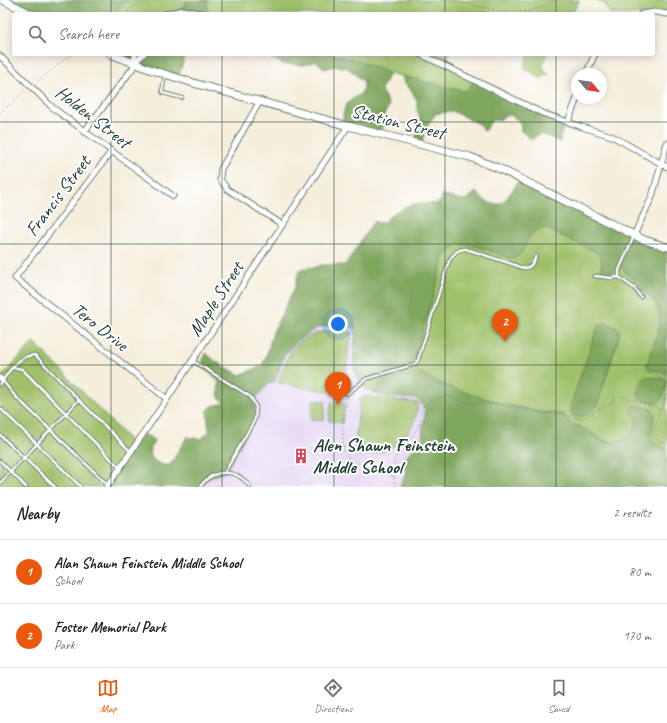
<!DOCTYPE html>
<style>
body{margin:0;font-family:Caveat,sans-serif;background:#f2f2f2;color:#202124}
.compass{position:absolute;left:571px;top:68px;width:36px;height:36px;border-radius:50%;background:#fff;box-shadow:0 2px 10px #0003;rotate:119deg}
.you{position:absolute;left:338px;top:324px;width:14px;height:14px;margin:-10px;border:3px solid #fff;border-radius:50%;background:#1a73e8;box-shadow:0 0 0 6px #1a73e833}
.badge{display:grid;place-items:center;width:26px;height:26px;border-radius:50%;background:#ea580c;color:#fff;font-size:13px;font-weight:700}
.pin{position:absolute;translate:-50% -33px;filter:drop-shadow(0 1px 2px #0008)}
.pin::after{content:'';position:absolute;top:21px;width:14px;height:12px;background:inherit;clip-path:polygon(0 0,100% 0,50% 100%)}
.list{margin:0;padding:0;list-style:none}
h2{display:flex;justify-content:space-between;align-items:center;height:52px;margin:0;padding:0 16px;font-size:17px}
h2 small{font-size:13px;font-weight:400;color:#757577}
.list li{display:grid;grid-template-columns:26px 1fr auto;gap:12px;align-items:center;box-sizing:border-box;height:64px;padding:0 16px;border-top:1px solid #e0e0e0}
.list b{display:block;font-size:15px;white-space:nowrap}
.list p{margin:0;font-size:13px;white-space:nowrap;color:#757577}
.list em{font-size:13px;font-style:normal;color:#757577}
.icon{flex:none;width:22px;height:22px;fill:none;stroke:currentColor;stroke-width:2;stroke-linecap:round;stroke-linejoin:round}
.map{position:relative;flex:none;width:667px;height:487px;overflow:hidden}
.search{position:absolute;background:#fff;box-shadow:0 2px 10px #0003;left:12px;right:12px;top:12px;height:44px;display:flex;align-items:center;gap:10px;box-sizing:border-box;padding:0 14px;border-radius:4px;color:#757577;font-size:15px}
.sheet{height:180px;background:#fff}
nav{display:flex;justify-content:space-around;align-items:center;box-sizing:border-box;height:56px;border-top:1px solid #e0e0e0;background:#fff;font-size:11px;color:#757577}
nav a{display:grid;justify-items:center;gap:2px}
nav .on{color:#ea580c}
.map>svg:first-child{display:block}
</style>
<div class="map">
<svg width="667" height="487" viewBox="0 0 667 487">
<rect width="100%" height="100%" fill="#fff"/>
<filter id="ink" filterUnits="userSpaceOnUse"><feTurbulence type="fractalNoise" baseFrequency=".025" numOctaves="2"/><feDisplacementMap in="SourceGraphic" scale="8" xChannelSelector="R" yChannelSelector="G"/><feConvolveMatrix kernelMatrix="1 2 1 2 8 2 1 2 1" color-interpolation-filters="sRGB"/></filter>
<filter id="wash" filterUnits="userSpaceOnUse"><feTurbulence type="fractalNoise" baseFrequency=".012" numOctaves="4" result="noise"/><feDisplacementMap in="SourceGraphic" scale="16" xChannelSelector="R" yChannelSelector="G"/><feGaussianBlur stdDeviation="0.9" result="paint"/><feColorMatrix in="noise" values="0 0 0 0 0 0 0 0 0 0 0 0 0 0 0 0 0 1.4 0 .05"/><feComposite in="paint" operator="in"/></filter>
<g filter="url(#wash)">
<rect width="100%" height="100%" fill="#f4eedb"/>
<!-- built -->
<path fill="#e2d4f3" d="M336,325L356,328L354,353L370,391L389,396L417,399L424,408L426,415L423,425L422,442L409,454L404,462L406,472L405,477L401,483L400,487H200L253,401L268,383L275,382L284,356L298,340L316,328Z"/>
<!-- green -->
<path fill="#9fc069" stroke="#5f7e4e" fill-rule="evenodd" d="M128,0H187L182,10L162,14H112Z
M208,0H580L572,14H207V4Z
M597,0H667V15L611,14L603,3Z
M329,54H450L444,64L473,80L469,90L463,91L389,73L358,61Z
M529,54H547L543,63V68L549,74L540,78L524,68Z
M541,228L547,229L597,252C602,257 603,261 601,268L607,274L619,267L624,270L659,308C664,326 653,347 647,365L665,373L667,372V449C659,447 654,442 649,436L655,414L635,405L632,407C631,413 635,414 636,419C637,423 634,430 631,434C625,443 609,444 600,439C595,436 592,432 587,430C575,424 569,426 562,414C555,413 547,414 540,412C517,408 429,386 417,369C413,363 415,356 417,349L444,258C448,253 452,247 458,245C468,241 501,255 513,259L521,252L533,231ZM619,330V336L597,406L571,404L574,395ZM646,377L663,378L658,403L643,400Z
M342,330L352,332L343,389L338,393L278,383C290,345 300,331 342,330Z
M34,342L135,446L107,487H0V378Z
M364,396L418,403C417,436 386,460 354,454L360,399Z
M313,400L326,401L324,420L311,419Z
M331,402L345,403L342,423L329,421Z"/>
<!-- forest -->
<path fill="#7fa65d" stroke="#4f7248" d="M3,0H128L112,14H30Z
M187,0H208L207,4V14H162L182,10Z
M125,54H186L178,78L122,58Z
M263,54H329L358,61L389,73L381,90L389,105L384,115L382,133L342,123C344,107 345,102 361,94L364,86V82L348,68L335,66L325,69L316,61L304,65L283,64Z
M402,76L463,91L469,90L473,80L566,122L560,136V142L541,134L536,136L532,140L521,131L520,122L511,115H505L500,120H492L484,131L479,124L452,111L435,114L424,132L422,145L415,142L420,117L417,110V100L411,90L404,83Z
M519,180L667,248V372L651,370L648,368L647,365C653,346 667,318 654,301C645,290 633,281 624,270L619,267L607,274L603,272L601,268C603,261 602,258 597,252L547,229C524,225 530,254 512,259C501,255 468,241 458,245C452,247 448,253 444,258L417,349C415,356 413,363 417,369C429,386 518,408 540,412C547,414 555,413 562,414C569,426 575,424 587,430C592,432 595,436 600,439C609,444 625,443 631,434C634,431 637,423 636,419C635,414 631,413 632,408L635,405L651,409L655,414L650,436C654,442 659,447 667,449V487H400C401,482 404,480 405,475C406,470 404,466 404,462C406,454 416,447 422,442C422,437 423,431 423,426C425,411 428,412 417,399C398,398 360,397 355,374C352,359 355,343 356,328L336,325L316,328L298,340L284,356L275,382L268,384L253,401L255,406V419L225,472L208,478L200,487H106L143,433L154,440L149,453C153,462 161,466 170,465L187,437L201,439L209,432L207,411L212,406L225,403L219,398L218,380L201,366L206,353L215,361L240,375L262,366L267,354L273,332L295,287L299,270L304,268L317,267L321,265H345L374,221L379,223L384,222L394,213L407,206L418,203L437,204L442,199L441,194L448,197L465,200L476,192C498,216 506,201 519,180Z
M601,323C607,322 614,326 619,330V336L597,406L588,414L576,418C570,414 570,411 571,404L598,326Z
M646,377H650L666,380C667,386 663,398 658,403L643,400L639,398C638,390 641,382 646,377Z"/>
</g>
<g filter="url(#ink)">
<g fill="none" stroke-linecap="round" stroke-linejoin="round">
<defs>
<path id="lane" d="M165,76L162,91L163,93L182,98
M634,236L619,270V277L634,288L641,297
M595,276L611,278L619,277
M193,361L251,397L256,407L255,419L225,472
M13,368H17L22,369L120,468
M2,380L15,396L108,485
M0,385C7,373 20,354 35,355L79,400L0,483
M347,394L366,379L415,364L418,360L449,261C453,254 458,248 466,249L515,265C526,271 532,268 536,256
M79,400L131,452
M0,408L81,487
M0,435L55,487
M0,461L26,487
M200,487C213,468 237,468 250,487"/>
<path id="street" d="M165,14L183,10L205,14
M641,14L655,12L667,14
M420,54L542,113L579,126L612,136L667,167
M0,56L53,108L173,196
M134,63L144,54
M134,63L135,54
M586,74L595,54
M260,101L221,169L220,179L227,189L283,225
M568,122L577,98
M84,132L136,64
M111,152L15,278L167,399
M634,235L652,197L667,143
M0,378L1,379
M107,487L167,399L348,126"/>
<path id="secondary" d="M3,0L31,14
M111,54L152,70L197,84L348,126L470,157L498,168L644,240L667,247"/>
</defs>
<!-- lane casing -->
<use href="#lane" stroke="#6a7b6e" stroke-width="4.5"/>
<!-- street casing -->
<use href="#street" stroke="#6a7b6e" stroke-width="7"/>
<!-- secondary casing -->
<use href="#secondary" stroke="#6a7b6e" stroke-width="9"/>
<!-- path -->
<path stroke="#6a7b6e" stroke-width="1" stroke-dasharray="1 3" stroke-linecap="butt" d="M445,0C455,2 464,3 473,5C506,12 524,19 555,0
M125,14L142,0
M35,83L72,54
M0,113L26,90
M630,375L638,372L667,377
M667,391L652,435C657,441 660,442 667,443
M621,396L660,409
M347,398C345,417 337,445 350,460L394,477L395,487
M394,477V461L400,450L410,439L419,425L421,410L425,403L447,396L467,403L499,404L542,413H562L577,419L586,417L603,406L612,403L615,396"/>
<!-- lane -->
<use href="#lane" stroke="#fff" stroke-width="2.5"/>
<!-- street -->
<use href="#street" stroke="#fff" stroke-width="5"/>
<!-- secondary -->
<use href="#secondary" stroke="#fff" stroke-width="7"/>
</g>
</g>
<!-- grid -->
<path fill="none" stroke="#1f3d34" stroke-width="1" stroke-opacity="0.55" d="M111,0V14M222,0V14M334,0V14M445,0V14M556,0V14M111,54V487M222,54V487M334,54V487M445,54V487M556,54V487M0,122H667M0,244H667M0,365H667"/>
<!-- icons -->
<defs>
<symbol id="building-bare" viewBox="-9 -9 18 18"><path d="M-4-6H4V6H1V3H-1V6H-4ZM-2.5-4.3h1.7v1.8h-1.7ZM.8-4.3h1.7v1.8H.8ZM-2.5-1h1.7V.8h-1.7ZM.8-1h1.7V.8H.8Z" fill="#d1495b" stroke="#fff" stroke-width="2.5" paint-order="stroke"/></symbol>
</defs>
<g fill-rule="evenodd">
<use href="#building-bare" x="290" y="445" width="22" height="22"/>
</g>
<g text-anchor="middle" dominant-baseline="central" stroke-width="4" stroke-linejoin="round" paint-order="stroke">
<!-- street labels -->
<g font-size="19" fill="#1f3d34" stroke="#fff">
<text transform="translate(93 117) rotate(38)">Holden Street</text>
<text transform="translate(398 122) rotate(14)">Station Street</text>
<text transform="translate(58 196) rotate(-53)">Francis Street</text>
<text transform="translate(216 299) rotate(-57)">Maple Street</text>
<text transform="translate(100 327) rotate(38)">Tero Drive</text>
</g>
<!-- poi labels -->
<g font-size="19" font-weight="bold" fill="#1f3d34" stroke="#fff" text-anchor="start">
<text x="313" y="445">Alen Shawn Feinstein<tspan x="313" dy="22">Middle School</tspan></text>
</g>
</g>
</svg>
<svg class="compass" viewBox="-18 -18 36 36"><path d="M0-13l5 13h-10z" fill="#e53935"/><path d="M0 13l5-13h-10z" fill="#757577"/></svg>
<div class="you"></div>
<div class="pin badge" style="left:338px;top:405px">1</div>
<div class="pin badge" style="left:505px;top:342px">2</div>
<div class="search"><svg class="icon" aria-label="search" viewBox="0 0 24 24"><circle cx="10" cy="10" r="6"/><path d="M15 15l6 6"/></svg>Search here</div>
</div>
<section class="sheet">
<h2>Nearby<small>2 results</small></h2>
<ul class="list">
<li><span class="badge">1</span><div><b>Alan Shawn Feinstein Middle School</b><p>School</p></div><em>80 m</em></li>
<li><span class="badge">2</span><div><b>Foster Memorial Park</b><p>Park</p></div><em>170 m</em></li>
</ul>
</section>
<nav>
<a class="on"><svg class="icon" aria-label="map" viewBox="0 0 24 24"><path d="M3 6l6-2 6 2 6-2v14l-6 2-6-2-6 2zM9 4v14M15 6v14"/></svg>Map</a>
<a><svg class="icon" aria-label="directions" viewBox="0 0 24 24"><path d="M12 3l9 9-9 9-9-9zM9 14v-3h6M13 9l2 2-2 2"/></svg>Directions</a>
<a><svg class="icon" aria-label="saved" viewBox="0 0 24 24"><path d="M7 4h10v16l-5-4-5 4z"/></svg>Saved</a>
</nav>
